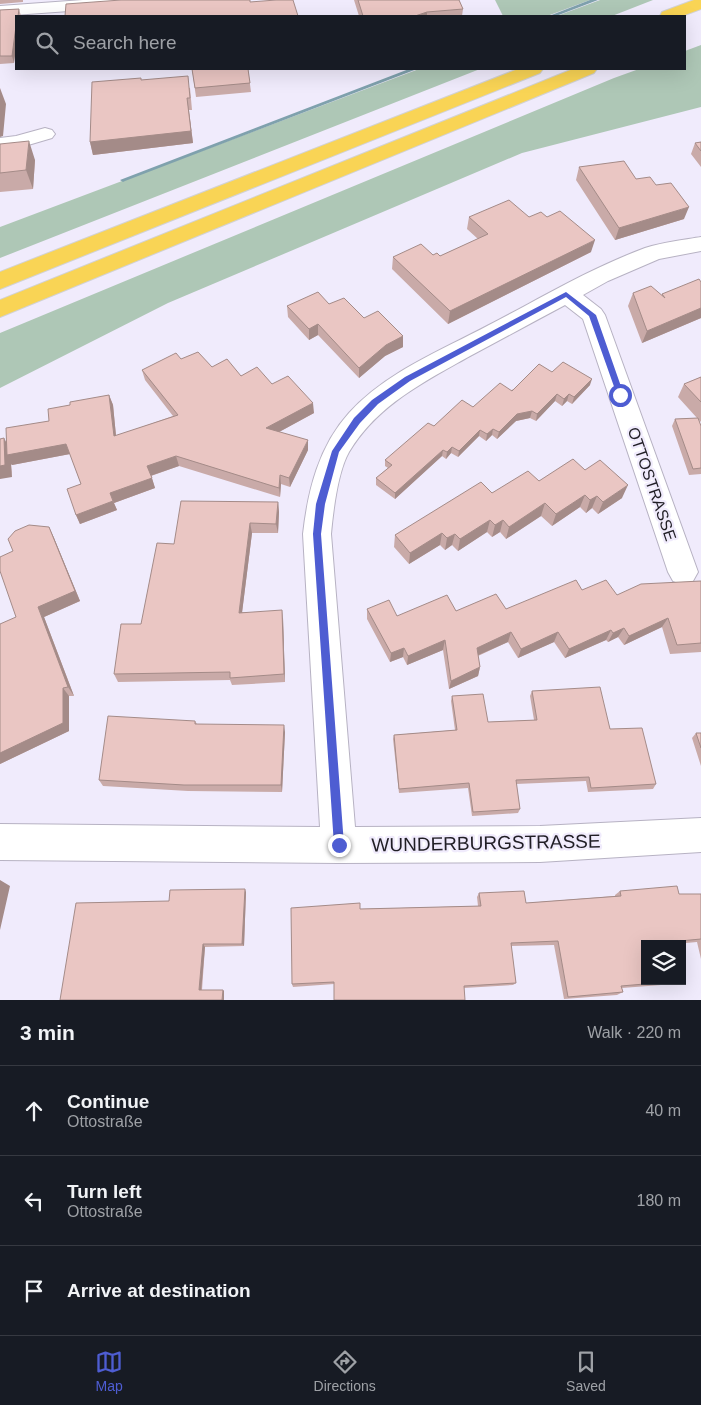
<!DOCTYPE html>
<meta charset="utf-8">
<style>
body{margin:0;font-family:Arial,sans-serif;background:#242831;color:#f1f3f6}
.controls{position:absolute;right:15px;bottom:15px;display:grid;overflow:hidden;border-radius:0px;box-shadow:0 5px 20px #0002}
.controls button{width:45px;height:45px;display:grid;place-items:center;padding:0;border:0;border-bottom:1px solid #363941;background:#171b24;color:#f1f3f6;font:25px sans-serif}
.stop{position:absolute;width:15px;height:15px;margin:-11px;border:4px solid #4e5dd2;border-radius:50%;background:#fff}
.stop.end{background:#4e5dd2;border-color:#fff;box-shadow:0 1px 5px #0008}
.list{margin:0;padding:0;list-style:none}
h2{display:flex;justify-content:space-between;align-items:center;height:65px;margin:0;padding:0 20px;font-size:21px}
h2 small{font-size:16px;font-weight:400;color:#9ea1a6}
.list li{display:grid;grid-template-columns:32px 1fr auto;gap:15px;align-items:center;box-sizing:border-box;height:90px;padding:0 20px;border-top:1px solid #363941}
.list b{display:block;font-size:19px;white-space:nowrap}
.list p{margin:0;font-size:16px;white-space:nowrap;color:#9ea1a6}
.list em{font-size:16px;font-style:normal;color:#9ea1a6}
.icon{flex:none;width:28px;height:28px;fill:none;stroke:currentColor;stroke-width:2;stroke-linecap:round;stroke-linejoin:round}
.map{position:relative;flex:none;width:701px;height:1000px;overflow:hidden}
.search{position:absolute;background:#171b24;box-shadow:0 5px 20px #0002;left:15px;right:15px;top:15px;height:55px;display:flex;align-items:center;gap:12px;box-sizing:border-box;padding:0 18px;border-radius:0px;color:#9ea1a6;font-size:19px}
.sheet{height:335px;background:#171b24}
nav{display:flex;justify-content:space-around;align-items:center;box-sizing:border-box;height:70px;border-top:1px solid #363941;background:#171b24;font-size:14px;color:#9ea1a6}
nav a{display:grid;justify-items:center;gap:2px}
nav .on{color:#4e5dd2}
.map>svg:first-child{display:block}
</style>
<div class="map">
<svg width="701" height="1000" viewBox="0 0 701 1000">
<rect width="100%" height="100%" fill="#f0ebfc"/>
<!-- green -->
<path fill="#aec7b6" d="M495,0H590L547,16H503Z
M600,0H653L612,16H557Z
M701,45V107L522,153L168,303L0,388V333L614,78L639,69H685V51Z
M419,69H480L0,258V227Z"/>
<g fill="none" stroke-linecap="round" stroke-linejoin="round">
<!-- stream -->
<path fill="#7fa1ad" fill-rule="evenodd" d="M590,0H598L556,16H549Z
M409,69H417L125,181L123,182L120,180Z"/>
<defs>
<path id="minor" d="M83,0H160L158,4L152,5L0,16V6Z
M45,128L52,130L55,134L52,138L18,148L0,150V138L16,136Z
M701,237V251L659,259L608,281L583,295L601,309L605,315L698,572L693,581L683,585L673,581L668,572L583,319L565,305C533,322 502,339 470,356C424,382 377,405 349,452C338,471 333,512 331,534L355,827L540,826L701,818V852L540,862L339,863L0,860V824L320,827L303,534C308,490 319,446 349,413C386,372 442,350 489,325C541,298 591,268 645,248C663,242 683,240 701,237Z"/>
<path id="highway" d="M694,0H701V9L682,16H660L662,12Z
M518,69H543L540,73L0,289V272Z
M573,69H597L594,73L0,317V300Z"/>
</defs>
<!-- minor casing -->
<use href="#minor" stroke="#b7b2c3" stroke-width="2"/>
<!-- highway casing -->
<use href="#highway" stroke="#d2d2d3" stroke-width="2"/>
<!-- minor -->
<use href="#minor" fill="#fff" fill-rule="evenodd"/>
<!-- highway -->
<use href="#highway" fill="#f9d455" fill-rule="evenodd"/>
</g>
<!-- wall -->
<path fill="#c9aaa8" d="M0,0H23V2L0,4Z
M354,0H459L463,9L462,16H359Z
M19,9L21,16H16L14,63L0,64V10Z
M192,69H248L251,92L196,97Z
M141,80L190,88L192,110H189L193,143L93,155L90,142Z
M701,142V167L691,154L695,143Z
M0,144L35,160L33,189L0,192Z
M579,167L636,179L684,219L615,240L576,180Z
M469,217H529L591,252L448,324L392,269L393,257L433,255L440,256L478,239L467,229Z
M701,282V318L642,343L628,306L633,293L662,295V294Z
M329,304L364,318L403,336V347L385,356L359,378L318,335L309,340L288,317L287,306Z
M181,359L272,384L314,413L279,432L308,450L290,487L281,484L280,497L179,466L151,476L155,488L114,503L117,510L80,524L76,515L81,484L70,454L12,465L11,464L12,477L4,438L6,442L49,421L70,405L109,395L113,405L116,436L173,416L145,380L142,370Z
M552,372L590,385L572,404L567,401L562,406L555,401L536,421L530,418L516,421L497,439L492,435L486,441L479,436L458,457L451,453L446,459L442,456L395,499L376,485V478L388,468L385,466V460L434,426L473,407Z
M701,377V422L699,420L701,426V474L689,475L672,426L675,419L697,418L678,397L684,384Z
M585,470L622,498L598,514L592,508L586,513L580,507L552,526L541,516L506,539L500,532L492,537L487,532L458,551L452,545L445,550L440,545L409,564L394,547L395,535L492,493L539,481Z
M278,502L279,512L278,533H252L242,612L283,618L285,682L232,685L230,680L118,682L114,674L141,624L174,544Z
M49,527L54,538L80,601L44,617L74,696H69V731L0,764V696L16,617L13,551Z
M701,581V652L670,654L662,627L624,645L618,637L608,642L606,640L565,658L554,642L518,658L508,642L478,656L480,667L478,676L449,689L443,650L407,665L403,657L390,662L367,619V609L397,616L456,611L506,609L582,590L617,595Z
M532,691L610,729L656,784L653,789L588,792L586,781L516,784L520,809L518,813L472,816L468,788L399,793L393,739L394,735L455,730L451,701L452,696L488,722L534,720L530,696Z
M195,721L197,724L285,732L282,792L188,791L103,786L99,780Z
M696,733H701V766L692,738Z
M620,891L679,894H701V959L697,942L675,944H645L668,982L661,985L622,988L623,992L617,995L564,999L554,945L511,946L516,983L513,985L464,988L334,984L293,987L292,984L360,909L478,906L477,897L479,893L526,903L615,896V895Z
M246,892L244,946L205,947L202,990L224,991V1000H60L169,901Z"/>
<!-- shaded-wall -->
<path fill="#a48b88" d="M427,12V16H415Z
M16,26V49L14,63L12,56Z
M0,88L6,104L3,136L0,137Z
M187,98L193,143L93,155L90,142Z
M29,141L35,160L33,189L26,170Z
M689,207L684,219L615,240L619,228Z
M595,240L591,252L448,324L450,311Z
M701,308V318L642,343L647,331Z
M318,324V335L309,340V329Z
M403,336V347L385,356L359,378V368L386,345Z
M592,379L590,385L572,404L574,397Z
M557,394L555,401L536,421L537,414Z
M569,394L567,401L562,406L564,399Z
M109,395L113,405L117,446L114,436Z
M313,403L314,413L268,438L266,428Z
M532,411L530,418L516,421L497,439L499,432L517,414Z
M493,429L492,435L486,441L487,434Z
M480,430L479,436L458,457L459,451Z
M4,438L10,450L66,444L70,454L12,465L11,464L12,477L0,479V466Z
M308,440V450L290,487L289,478Z
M452,447L451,453L446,459L447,452Z
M443,450L442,456L395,499V493Z
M176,456L179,466L150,476L147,466Z
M280,475L281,484L280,497L279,488Z
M152,478L155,488L114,503L110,493Z
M628,485L622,498L598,514L603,502Z
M585,495L580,507L552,526L556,514Z
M597,496L592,508L586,513L590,500Z
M113,501L117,510L80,524L76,515Z
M278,502L279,512L278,533L276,524Z
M545,503L541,516L506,539L509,527Z
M490,520L487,532L458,551L460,539Z
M503,520L500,532L492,537L495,525Z
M250,523L252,533L241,621L239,613Z
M49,527L54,538L80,601L44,617L74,696L68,687L38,607Z
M442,533L440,545L409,564L410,553Z
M455,534L452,545L445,550L447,538Z
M282,610L283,618L285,682L284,674Z
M668,618L662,627L624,645L629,636Z
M624,628L618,637L608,642L613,633Z
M611,630L606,640L565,658L569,649Z
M511,632L508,642L474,657L477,648Z
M558,632L554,642L518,658L521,649Z
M445,640L443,650L407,665L408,656Z
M404,648L403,657L390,662L391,653Z
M480,667L478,676L449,689L451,681Z
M63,688L69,696V731L0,764V753Z
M284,725L285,732L282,792L281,785Z
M0,880L10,886L0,930Z
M245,889L246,892L244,946L242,944Z
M203,944L205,947L201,992L199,990Z
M223,990L224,991V1000H222Z"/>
<!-- building -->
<path fill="#eac6c3" stroke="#a48b88" d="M121,0H250V2L276,0H293L298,16H65L66,4Z
M358,0H459L463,9L427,12L415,16H363Z
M19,9L18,16H16V26L12,56H0V10Z
M192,69H248L250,83L195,88Z
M188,76L190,98H187L191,131L90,142L92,82L141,78V80Z
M29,141L26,170L0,173V144Z
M701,142V151L695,143Z
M624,161L636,179L650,177L656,185L671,183L689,207L619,228L579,167Z
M509,200L529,217L541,212L547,217L560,211L595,240L450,311L393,257L421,244L433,255L437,253L440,256L488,234L469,217Z
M699,279L701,282V308L647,331L633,293L651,286L665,298L662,294Z
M318,292L329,304L344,298L364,318L378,311L403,336L386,345L359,368L318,324L309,329L287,306Z
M198,352L212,367L227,359L241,376L257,367L272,384L288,376L313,403L266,428L308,440L289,478L280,475L279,488L176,456L147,466L152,478L110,493L113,501L76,515L67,489L81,484L66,444L7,455L6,428L49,421L48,409L70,405V402L109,395L114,436L178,415L142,370L176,353L181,359Z
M563,362L592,379L574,397L569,394L564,399L557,394L537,414L532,411L517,414L499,432L493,429L487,434L480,430L459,451L452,447L447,452L443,450L395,493L376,478L392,465L385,460L428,423L434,426L462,400L473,407L500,383L512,391L539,364L552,372Z
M701,377V402L684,384Z
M698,418L701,426V468L693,469L675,419Z
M4,438L5,465L0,466V439Z
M573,459L585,470L600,460L628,485L603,502L597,496L590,500L585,495L556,514L545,503L509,527L503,520L495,525L490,520L460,539L455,534L447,538L442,533L410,553L395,535L481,482L492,493L528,471L539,481Z
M181,501L278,502L276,524L250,523L239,613L282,610L284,674L230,678V672L114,674L121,624H141L157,543L174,544Z
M29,525L49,527L75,591L38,607L68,687L63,688V723L0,753V624L16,617L0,571V557L13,551L8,539L15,531Z
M576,580L582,590L606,580L617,595L641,584L701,581V643L677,645L668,618L629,636L624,628L613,633L611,630L569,649L558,632L521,649L511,632L477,648L480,667L451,681L445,640L408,656L404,648L391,653L367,609L389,600L397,616L447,595L456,611L496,594L506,609Z
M600,687L610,729L642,728L656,784L591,788L589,777L516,780L520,809L473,812L469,783L399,789L394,735L457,730L452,696L483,694L488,722L537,720L532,691Z
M108,716L195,721V724L284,725L281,785H184L99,780Z
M696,733H701V748Z
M677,886L679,894H701V939L658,943V944H645V981H667L668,982L621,986L623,992L568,997L558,941L511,943L516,983L464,986L465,1000H334V982L292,984L291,908L360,903V909L481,906L479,893L524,891L526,903L621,896L620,891Z
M245,889L242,944H203L199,990H223L222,1000H60L76,903L169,901L170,890Z"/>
<!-- route -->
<path fill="#4e5dd2" d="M566,292L596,315L624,395L623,397H618L617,395L589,316L566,297L410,381L378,404L360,423L339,452L325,504L321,534L344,845L343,849L339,851L335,849L334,845L313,534L316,504L332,451L354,418L372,400L405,377Z"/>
<g text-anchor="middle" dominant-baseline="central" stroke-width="4.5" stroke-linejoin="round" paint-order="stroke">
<!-- street labels -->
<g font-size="16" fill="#201e25" stroke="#f0ebfc">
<text transform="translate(652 484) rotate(71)">OTTOSTRASSE</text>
</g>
<!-- near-street labels -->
<g font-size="19" fill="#201e25" stroke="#f0ebfc">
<text transform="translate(486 843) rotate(-1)">WUNDERBURGSTRASSE</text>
</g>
</g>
</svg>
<div class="controls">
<button><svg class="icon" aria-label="layers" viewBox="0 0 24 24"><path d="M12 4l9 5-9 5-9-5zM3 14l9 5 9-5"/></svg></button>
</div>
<div class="stop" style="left:620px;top:395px"></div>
<div class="stop end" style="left:339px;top:845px"></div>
<div class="search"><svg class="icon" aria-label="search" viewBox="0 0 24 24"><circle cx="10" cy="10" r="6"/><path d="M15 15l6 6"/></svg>Search here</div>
</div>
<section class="sheet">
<h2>3 min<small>Walk · 220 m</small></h2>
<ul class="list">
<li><svg class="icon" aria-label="ahead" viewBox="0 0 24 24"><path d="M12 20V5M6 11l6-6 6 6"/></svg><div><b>Continue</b><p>Ottostraße</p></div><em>40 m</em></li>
<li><svg class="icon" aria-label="left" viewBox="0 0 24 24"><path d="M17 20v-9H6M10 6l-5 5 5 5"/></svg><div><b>Turn left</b><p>Ottostraße</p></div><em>180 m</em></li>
<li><svg class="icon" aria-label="arrive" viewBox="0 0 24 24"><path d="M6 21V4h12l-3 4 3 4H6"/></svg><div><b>Arrive at destination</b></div></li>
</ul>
</section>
<nav>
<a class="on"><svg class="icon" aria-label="map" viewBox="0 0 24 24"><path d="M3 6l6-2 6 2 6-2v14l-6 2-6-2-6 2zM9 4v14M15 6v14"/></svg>Map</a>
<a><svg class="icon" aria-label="directions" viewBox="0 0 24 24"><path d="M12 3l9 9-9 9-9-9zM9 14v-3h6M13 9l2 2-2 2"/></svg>Directions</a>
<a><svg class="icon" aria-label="saved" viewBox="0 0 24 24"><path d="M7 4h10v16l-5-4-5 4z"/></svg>Saved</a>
</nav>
